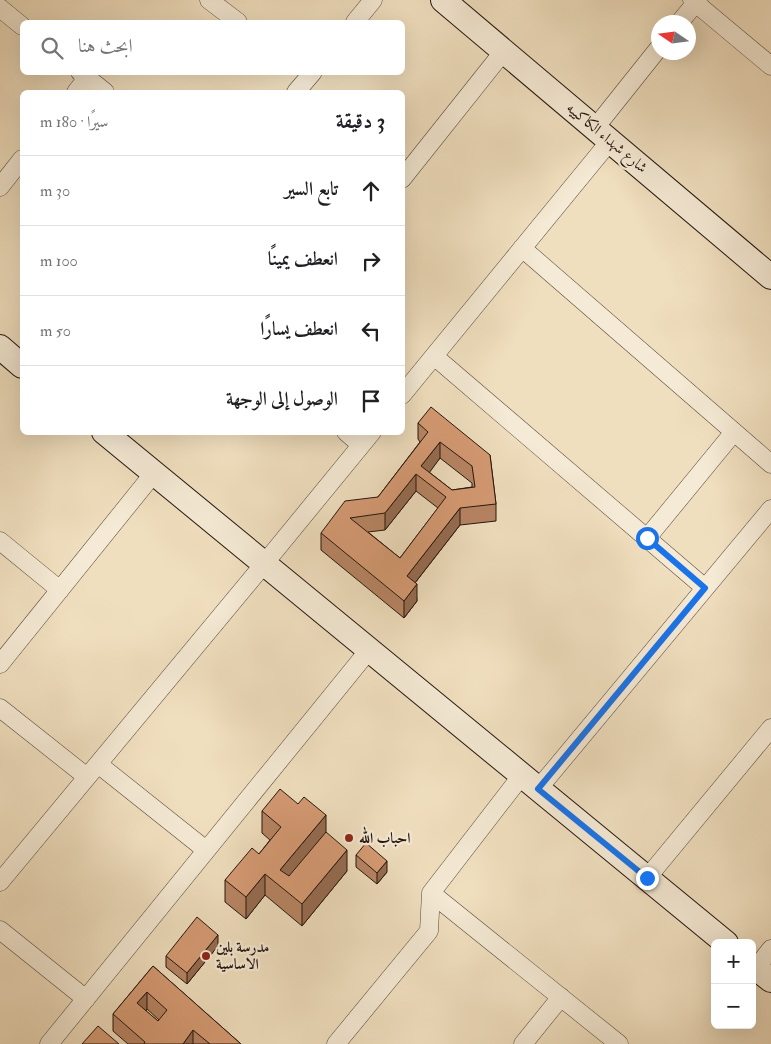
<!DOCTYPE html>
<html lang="ar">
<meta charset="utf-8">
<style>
body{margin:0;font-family:"IM FELL Double Pica",Amiri,serif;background:#f2f2f2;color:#202124;direction:rtl}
.controls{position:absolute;right:15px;bottom:15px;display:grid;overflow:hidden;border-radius:8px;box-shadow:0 5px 20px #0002}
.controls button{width:45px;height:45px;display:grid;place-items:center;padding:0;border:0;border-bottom:1px solid #e0e0e0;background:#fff;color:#202124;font:25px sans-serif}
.compass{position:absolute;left:651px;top:15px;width:45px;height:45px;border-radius:50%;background:#fff;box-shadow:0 5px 20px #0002;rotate:283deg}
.stop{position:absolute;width:15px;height:15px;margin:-11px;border:4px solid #1a73e8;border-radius:50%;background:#fff}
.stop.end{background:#1a73e8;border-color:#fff;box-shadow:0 1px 5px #0008}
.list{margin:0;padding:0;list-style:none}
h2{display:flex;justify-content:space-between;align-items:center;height:65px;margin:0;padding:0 20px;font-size:21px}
h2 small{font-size:16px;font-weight:400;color:#757577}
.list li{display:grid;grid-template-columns:32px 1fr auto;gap:15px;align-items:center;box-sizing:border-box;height:70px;padding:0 20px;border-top:1px solid #e0e0e0}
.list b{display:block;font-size:19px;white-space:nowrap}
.list em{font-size:16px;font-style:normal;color:#757577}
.icon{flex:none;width:28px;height:28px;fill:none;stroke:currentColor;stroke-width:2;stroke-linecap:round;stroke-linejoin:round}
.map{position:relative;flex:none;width:771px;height:1044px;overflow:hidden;direction:ltr}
.search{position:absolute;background:#fff;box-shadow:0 5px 20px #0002;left:20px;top:20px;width:385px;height:55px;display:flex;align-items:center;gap:12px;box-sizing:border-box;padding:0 18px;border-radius:8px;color:#757577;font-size:19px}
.panel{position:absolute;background:#fff;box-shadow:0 5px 20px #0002;left:20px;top:90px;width:385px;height:345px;border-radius:8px;direction:rtl}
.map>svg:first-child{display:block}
</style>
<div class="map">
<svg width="771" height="1044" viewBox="0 0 771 1044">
<rect width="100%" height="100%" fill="#f0dfbf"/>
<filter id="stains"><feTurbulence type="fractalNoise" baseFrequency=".004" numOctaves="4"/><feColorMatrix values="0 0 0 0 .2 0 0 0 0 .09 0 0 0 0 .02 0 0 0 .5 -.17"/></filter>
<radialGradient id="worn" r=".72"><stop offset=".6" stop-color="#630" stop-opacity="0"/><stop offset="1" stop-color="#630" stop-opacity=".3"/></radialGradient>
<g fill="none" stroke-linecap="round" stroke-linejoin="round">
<defs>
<path id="street" d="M209,0L238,22
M692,0L771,66
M0,8L22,26
M355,22L373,0
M680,22L698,0
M80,72L105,92
M76,92L87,78
M296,92L313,72
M595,128L658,49
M402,179L503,52
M0,187L22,159
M522,248L771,464
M434,356L705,588
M402,395L610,141
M346,432L361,445
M647,538L734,432
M0,541L60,590
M0,664L154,473
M0,708L87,777
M98,764L206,850
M538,789L771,509
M647,878L771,728
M0,882L264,564L372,432
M431,893L619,1044
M0,930L86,999
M756,968L771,949
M49,1044L369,650
M336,1044L429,931L431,893L522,775
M523,1044L561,997"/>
<path id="secondary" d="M443,0L771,277
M0,347L22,366
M104,432L726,943
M752,965L771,980"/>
</defs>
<!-- street casing -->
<use href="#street" stroke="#56473a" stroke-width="19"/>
<!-- secondary casing -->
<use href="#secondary" stroke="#23140e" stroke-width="26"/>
<!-- street -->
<use href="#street" stroke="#f5ead5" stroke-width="18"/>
<!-- secondary -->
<use href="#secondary" stroke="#f5ead5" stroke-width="24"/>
</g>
<!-- wall -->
<path fill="#b88564" stroke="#23140e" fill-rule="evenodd" d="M418,423L490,455L496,504V521L460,525L415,583L417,601L404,618L321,550V533L378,497L420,442L418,439ZM440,458L472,483V487L452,490L429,472ZM416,491L438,508L400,558L368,532L385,530Z
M262,811L326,832L347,871L302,926L265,895L246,919L225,902V880L259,854L270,840L262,833Z
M356,855L387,872L377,884L356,867Z
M218,946L187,984L166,967V956Z
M153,966L241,1044H128L113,1031V1014ZM147,1009L159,1020L158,1021L146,1011Z"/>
<!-- shaded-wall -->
<path fill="#966c51" stroke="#23140e" d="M440,442V458L424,480L421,466Z
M416,474V491L385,530V513Z
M460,508V525L407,593V576Z
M417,584V601L404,618V601Z
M326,815V837L283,888L280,870Z
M347,850V871L302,926V904Z
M387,861V872L377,884V873Z
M265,874V895L246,919V897Z
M218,935V946L187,984V973Z
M147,992V1009L137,1020V1003Z
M193,1030V1044H183Z"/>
<!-- building -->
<path fill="#d69b74" stroke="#23140e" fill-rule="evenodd" d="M431,407L490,455L496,504L460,508L407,576L417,584L404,601L321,533L345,501L378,497L428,432L418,423ZM440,442L472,466L475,487L452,490L421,466ZM416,474L446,497L400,558L350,518L385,513Z
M280,789L298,804L304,797L326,815L280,870L289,876L326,832L347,850L302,904L265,874L246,897L225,880L252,848L259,854L281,827L262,811Z
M366,843L387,861L377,873L356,855Z
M197,917L218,935L187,973L166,956Z
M153,966L241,1044H210L193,1030L183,1044H144L145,1042L113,1014ZM147,992L167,1010L158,1021L137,1003Z
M98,1026L119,1044H82Z"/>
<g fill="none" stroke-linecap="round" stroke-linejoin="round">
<!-- route -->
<path stroke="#1a73e8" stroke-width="6" d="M647,878L538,789L705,588L647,538"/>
</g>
<!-- markers -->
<g fill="#8f2418" stroke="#f5ead5" stroke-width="2">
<circle cx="349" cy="838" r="5"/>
<circle cx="206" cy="956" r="5"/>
</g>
<g text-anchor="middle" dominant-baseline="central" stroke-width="4.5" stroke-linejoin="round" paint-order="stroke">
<!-- street labels -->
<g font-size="15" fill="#23140e" stroke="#f5ead5">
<text transform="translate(607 138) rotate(40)">شارع شهداء الكاكييه</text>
</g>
<!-- poi labels -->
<g font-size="15" font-weight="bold" fill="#23140e" stroke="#f5ead5" text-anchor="start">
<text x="359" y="838">احباب الله</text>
<text x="216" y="947">مدرسة بلين<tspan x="216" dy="17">الاساسية</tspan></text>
</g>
</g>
<rect width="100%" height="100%" filter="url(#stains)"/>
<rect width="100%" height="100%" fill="url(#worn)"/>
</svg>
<div class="controls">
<button>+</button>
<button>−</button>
</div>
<svg class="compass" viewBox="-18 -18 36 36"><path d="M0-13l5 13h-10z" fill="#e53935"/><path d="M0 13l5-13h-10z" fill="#757577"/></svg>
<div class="stop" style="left:647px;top:538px"></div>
<div class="stop end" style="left:647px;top:878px"></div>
<div class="search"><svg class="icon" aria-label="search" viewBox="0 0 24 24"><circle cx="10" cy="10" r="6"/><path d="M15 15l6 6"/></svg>ابحث هنا</div>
<section class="panel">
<h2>3 دقيقة<small>سيرًا · 180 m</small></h2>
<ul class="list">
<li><svg class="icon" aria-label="ahead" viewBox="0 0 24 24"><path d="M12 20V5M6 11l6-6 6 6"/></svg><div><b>تابع السير</b></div><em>30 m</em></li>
<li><svg class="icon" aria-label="right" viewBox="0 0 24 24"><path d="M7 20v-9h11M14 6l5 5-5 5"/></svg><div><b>انعطف يمينًا</b></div><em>100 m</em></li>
<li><svg class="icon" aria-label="left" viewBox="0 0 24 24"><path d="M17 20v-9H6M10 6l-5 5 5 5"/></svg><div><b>انعطف يسارًا</b></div><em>50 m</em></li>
<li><svg class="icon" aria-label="arrive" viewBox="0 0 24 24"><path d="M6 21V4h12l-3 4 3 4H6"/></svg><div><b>الوصول إلى الوجهة</b></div></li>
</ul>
</section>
</div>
